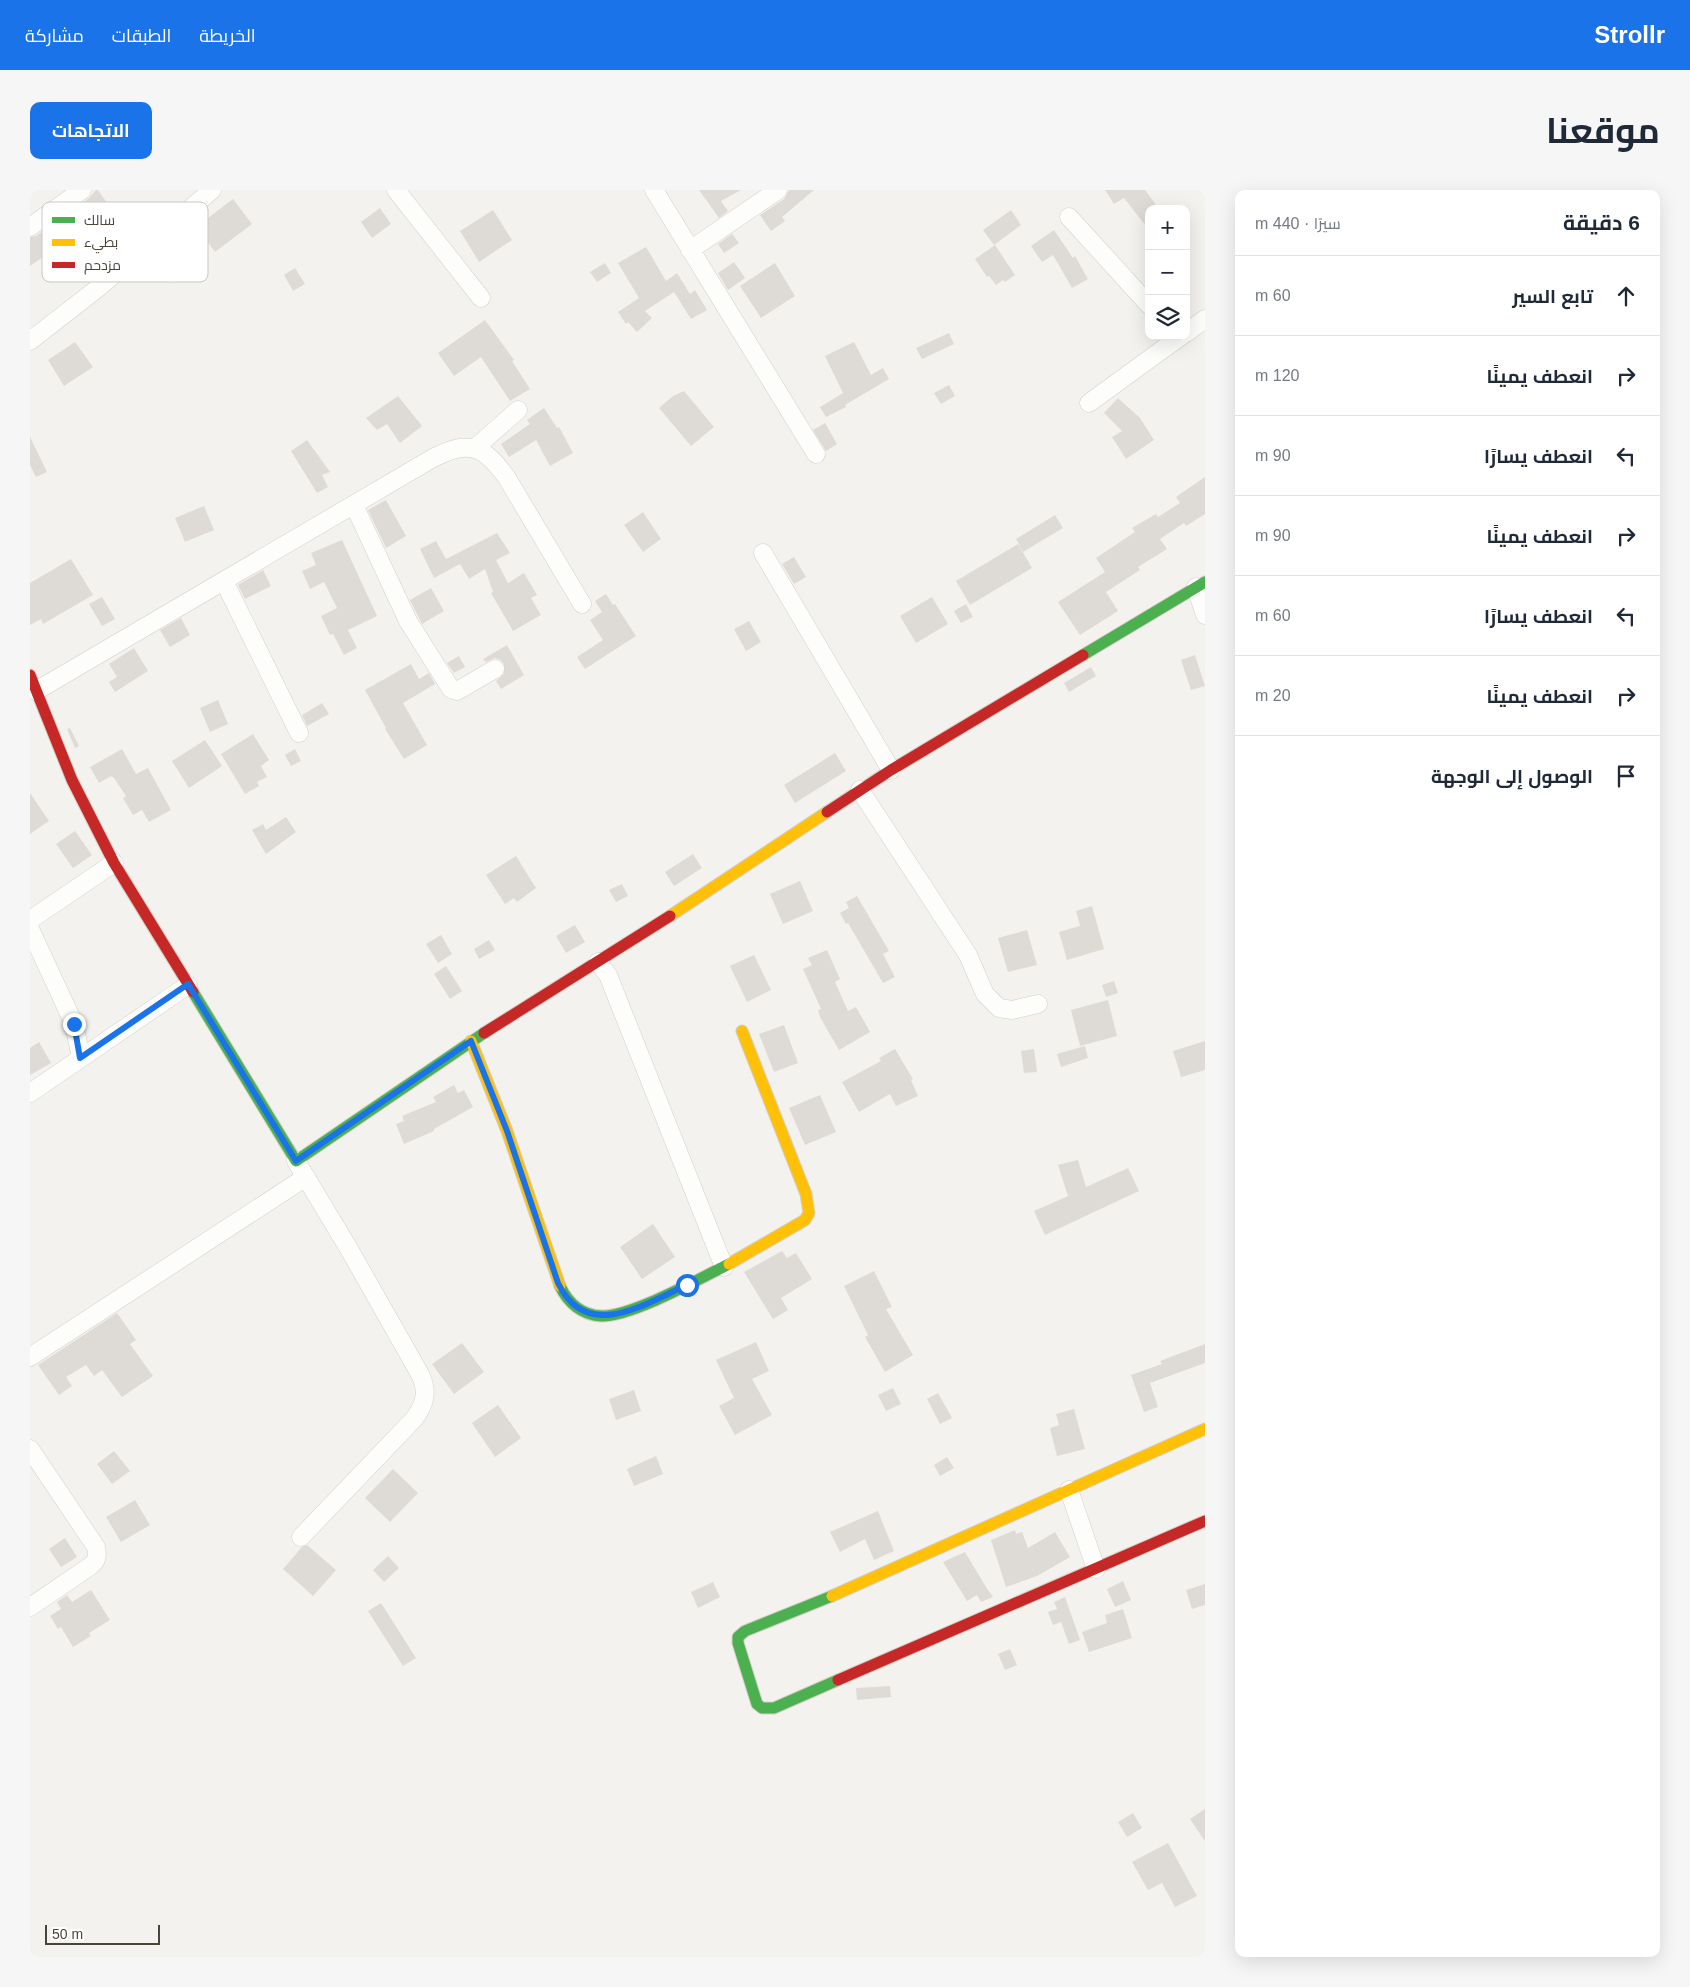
<!DOCTYPE html>
<html lang="ar">
<meta charset="utf-8">
<style>
body{margin:0;font-family:Arial,Cairo,sans-serif;background:#f6f6f7;color:#1f2937;direction:rtl}
.controls{position:absolute;right:15px;top:15px;display:grid;overflow:hidden;border-radius:10px;box-shadow:0 5px 20px #0002}
.controls button{width:45px;height:45px;display:grid;place-items:center;padding:0;border:0;border-bottom:1px solid #e0e1e3;background:#fff;color:#1f2937;font:25px sans-serif}
.scale{position:absolute;left:15px;bottom:12px;width:115px;box-sizing:border-box;padding-left:5px;border:2px solid #4b4439;border-top:0;font-size:14px;line-height:18px;white-space:nowrap;color:#4b4439;-webkit-text-stroke:4px #fff;paint-order:stroke}
.stop{position:absolute;width:15px;height:15px;margin:-11px;border:4px solid #1a73e8;border-radius:50%;background:#fff}
.stop.end{background:#1a73e8;border-color:#fff;box-shadow:0 1px 5px #0008}
.list{margin:0;padding:0;list-style:none}
h2{display:flex;justify-content:space-between;align-items:center;height:65px;margin:0;padding:0 20px;font-size:21px}
h2 small{font-size:16px;font-weight:400;color:#747a83}
.list li{display:grid;grid-template-columns:32px 1fr auto;gap:15px;align-items:center;box-sizing:border-box;height:80px;padding:0 20px;border-top:1px solid #e0e1e3}
.list b{display:block;font-size:19px;white-space:nowrap}
.list em{font-size:16px;font-style:normal;color:#747a83}
.icon{flex:none;width:28px;height:28px;fill:none;stroke:currentColor;stroke-width:2;stroke-linecap:round;stroke-linejoin:round}
.map{position:relative;flex:none;width:1175px;height:1767px;overflow:hidden;direction:ltr;border-radius:10px}
header{display:flex;align-items:center;gap:30px;box-sizing:border-box;height:70px;padding:0 25px;background:#1a73e8;color:#fff}
header strong{font-size:24px}
nav{display:flex;gap:28px;margin-inline-start:auto;font-size:18px}
.intro{display:flex;align-items:center;justify-content:space-between;box-sizing:border-box;height:120px;padding:0 30px}
h1{margin:0;font-size:35px}
.button{padding:12px 22px;border-radius:10px;background:#1a73e8;color:#fff;font-size:18px;font-weight:700}
main{display:flex;gap:30px;padding:0 30px}
aside{flex:1;background:#fff;border-radius:10px;box-shadow:0 5px 20px #0002}
.map>svg:first-child{display:block}
</style>
<header>
<strong>Strollr</strong>
<nav><a>الخريطة</a><a>الطبقات</a><a>مشاركة</a></nav>
</header>
<div class="intro"><h1>موقعنا</h1><a class="button">الاتجاهات</a></div>
<main>
<aside>
<h2>6 دقيقة<small>سيرًا · 440 m</small></h2>
<ul class="list">
<li><svg class="icon" aria-label="ahead" viewBox="0 0 24 24"><path d="M12 20V5M6 11l6-6 6 6"/></svg><div><b>تابع السير</b></div><em>60 m</em></li>
<li><svg class="icon" aria-label="right" viewBox="0 0 24 24"><path d="M7 20v-9h11M14 6l5 5-5 5"/></svg><div><b>انعطف يمينًا</b></div><em>120 m</em></li>
<li><svg class="icon" aria-label="left" viewBox="0 0 24 24"><path d="M17 20v-9H6M10 6l-5 5 5 5"/></svg><div><b>انعطف يسارًا</b></div><em>90 m</em></li>
<li><svg class="icon" aria-label="right" viewBox="0 0 24 24"><path d="M7 20v-9h11M14 6l5 5-5 5"/></svg><div><b>انعطف يمينًا</b></div><em>90 m</em></li>
<li><svg class="icon" aria-label="left" viewBox="0 0 24 24"><path d="M17 20v-9H6M10 6l-5 5 5 5"/></svg><div><b>انعطف يسارًا</b></div><em>60 m</em></li>
<li><svg class="icon" aria-label="right" viewBox="0 0 24 24"><path d="M7 20v-9h11M14 6l5 5-5 5"/></svg><div><b>انعطف يمينًا</b></div><em>20 m</em></li>
<li><svg class="icon" aria-label="arrive" viewBox="0 0 24 24"><path d="M6 21V4h12l-3 4 3 4H6"/></svg><div><b>الوصول إلى الوجهة</b></div></li>
</ul>
</aside>
<div class="map">
<svg width="1175" height="1767" viewBox="0 0 1175 1767">
<rect width="100%" height="100%" fill="#f4f2ee"/>
<!-- building -->
<path fill="#dedbd6" d="M66,0H68L82,20L76,24L89,42L67,57L54,39L0,76V47L6,46L58,9Z
M669,0H711L691,11L698,21L689,28Z
M759,0H784L752,27L755,31L741,41L730,25L754,9Z
M1075,0H1115L1129,19H1119V40L1094,8L1084,14Z
M203,9L222,34L185,62L166,37Z
M350,18L361,34L342,48L331,32Z
M463,20L482,50L449,72L430,41Z
M981,20L991,35L964,55L953,40Z
M1024,40L1043,68L1045,66L1058,89L1042,98L1023,65L1012,72L1001,56Z
M702,44L709,53L694,63L688,54Z
M965,55L985,85L975,92L973,90L966,95L959,86L957,87L945,69Z
M616,57L636,91L647,83L660,104L665,100L677,120L661,129L644,102L615,121L622,128L607,142L598,132L596,134L588,122L609,108L588,73Z
M150,70L158,82L143,93L134,80Z
M704,72L715,88L698,100L688,83Z
M575,73L581,83L567,92L560,82Z
M745,73L765,106L731,128L710,96Z
M265,78L275,94L263,101L254,85Z
M455,130L484,170L482,171L500,199L480,211L451,167L424,186L408,163Z
M919,143L924,154L892,169L886,158Z
M45,152L63,177L34,196L18,170Z
M824,152L841,185L853,178L859,189L815,215L816,217L796,227L790,217L813,203L795,166Z
M919,195L925,206L911,214L904,203Z
M654,201L684,237L661,256L629,218L643,206Z
M368,206L392,236L370,253L357,234L347,240L336,228Z
M1088,208L1110,228L1124,250L1096,269L1082,247L1092,241L1074,223Z
M514,218L527,238L529,237L543,263L520,276L506,250L479,267L471,254L500,234L497,230Z
M795,233L807,254L796,261L783,240Z
M0,247L17,282L6,287L0,275Z
M277,250L300,282L292,285L298,297L287,303L261,261Z
M1175,287V324L1156,336L1154,333L1130,349L1137,359L1108,377L1110,380L1076,402L1088,421L1050,445L1028,412L1075,382L1066,368L1105,342L1102,338L1126,324L1128,327L1150,313L1146,307Z
M356,310L376,346L356,358L338,320Z
M174,316L184,340L155,352L145,328Z
M613,322L631,349L613,362L594,335Z
M1025,325L1033,338L993,362L986,349Z
M467,343L480,363L466,370L478,393L494,383L507,405L501,408L511,425L483,441L461,403L463,402L455,379L439,389L430,374L404,388L390,359L406,351L416,369Z
M312,350L347,426L318,440L327,458L314,465L303,444L300,445L291,426L307,418L294,392L280,399L272,381L286,375L281,363Z
M988,354L1002,378L940,415L926,391Z
M764,367L776,387L764,394L752,374Z
M41,369L63,405L13,434L11,429L0,435V393Z
M233,380L241,396L215,409L208,395Z
M401,398L414,421L392,434L380,410Z
M576,404L583,415L585,414L606,446L555,479L547,467L573,450L560,430L572,422L565,411Z
M72,407L85,429L72,436L59,414Z
M902,407L918,434L886,453L870,426Z
M936,414L943,427L931,433L924,421Z
M151,428L160,445L140,457L130,440Z
M719,431L731,452L716,461L704,439Z
M477,455L494,485L471,499L466,491L474,484V474L471,470L465,468L456,472L453,469Z
M104,458L118,481L85,502L79,492L87,487L79,474Z
M1165,465L1175,496L1161,500L1151,470Z
M429,466L435,477L424,483L417,473Z
M381,474L389,489L399,483L405,494L373,513L397,555L374,569L355,539L356,538L335,500Z
M1061,477L1066,486L1039,502L1034,493Z
M188,510L198,534L180,542L170,518Z
M292,513L299,524L277,536L272,525Z
M40,538L49,556L45,558L37,539Z
M223,544L239,570L231,576L237,587L227,592L229,596L215,604L191,564Z
M175,550L192,576L159,598L142,571Z
M92,559L106,584L118,578L141,620L119,632L112,620L103,625L93,608L96,606L84,588L81,586L69,593L60,577Z
M265,559L271,571L261,576L255,565Z
M805,563L816,581L765,613L754,595Z
M0,603L19,631L0,644Z
M256,627L266,642L236,664L222,640L233,634L236,640Z
M45,641L62,665L43,678L26,654Z
M663,664L672,678L644,696L635,682Z
M486,666L506,698L487,712L484,708L475,714L456,685Z
M770,691L783,721L753,734L740,704Z
M592,694L598,706L586,712L579,700Z
M827,706L859,761L853,764L865,787L853,793L818,733L816,734L810,723L819,718L816,712Z
M1062,716L1074,759L1037,770L1029,742L1050,736L1046,721Z
M545,735L555,752L536,763L526,746Z
M997,740L1007,775L978,782L968,748Z
M411,745L422,764L408,773L396,754Z
M459,750L465,760L449,769L444,759Z
M797,760L810,789L805,792L818,821L826,817L840,842L809,860L790,827L788,820L791,819L773,779L782,775L778,768Z
M724,765L741,800L717,812L700,776Z
M416,776L432,801L420,809L404,784Z
M1084,791L1088,803L1076,807L1072,795Z
M1078,810L1087,846L1050,856L1041,820Z
M754,835L768,873L744,882L729,844Z
M1175,851V880L1151,887L1143,861Z
M9,852L21,873L0,885V858Z
M1055,856L1058,868L1031,877L1027,864Z
M865,859L883,889L881,890L888,906L866,916L860,904L829,922L812,892L851,871L849,868Z
M1004,859L1007,882L994,883L991,861Z
M424,895L428,903L434,900L443,917L404,939V941L374,954L366,934L374,931L372,926L406,912L403,907Z
M790,905L806,942L775,955L759,918Z
M1048,970L1056,997L1098,978L1109,1001L1015,1045L1004,1021L1038,1006L1028,975Z
M623,1034L645,1067L612,1089L590,1057Z
M752,1061L757,1068L766,1063L782,1089L751,1108L758,1120L743,1129L714,1082Z
M844,1081L862,1117L856,1119L883,1165L855,1182L835,1147L838,1145L814,1096Z
M87,1123L106,1150L100,1154L123,1186L92,1207L72,1180L64,1186L56,1175L36,1187L42,1196L29,1205L8,1175Z
M726,1152L739,1181L722,1189L742,1225L705,1245L689,1216L704,1208L686,1170Z
M432,1153L454,1182L424,1204L402,1174Z
M1175,1154V1173L1120,1193L1128,1217L1114,1222L1101,1185L1132,1174L1130,1171Z
M863,1198L871,1214L856,1221L848,1205Z
M604,1200L611,1221L586,1230L579,1209Z
M908,1203L922,1228L910,1234L897,1209Z
M468,1215L491,1248L465,1267L442,1233Z
M1044,1219L1055,1259L1027,1266L1020,1238L1029,1235L1026,1224Z
M84,1261L100,1281L82,1294L67,1274Z
M626,1266L633,1284L604,1296L597,1279Z
M917,1267L924,1278L910,1286L904,1275Z
M363,1279L388,1303L360,1332L335,1308Z
M105,1310L120,1335L91,1352L76,1327Z
M848,1321L864,1361L844,1370L835,1349L810,1362L800,1342Z
M985,1340L986,1344L992,1342L998,1358L1025,1342L1040,1367L1007,1386L976,1397L961,1350Z
M35,1348L47,1367L31,1377L19,1359Z
M277,1355L306,1380L283,1406L253,1379L272,1357Z
M935,1362L956,1397L963,1407L951,1412L947,1405L937,1411L913,1372Z
M358,1366L369,1378L354,1392L343,1380Z
M1093,1391L1101,1410L1085,1417L1077,1399Z
M683,1392L690,1407L668,1418L661,1402Z
M1175,1394V1415L1162,1419L1156,1400Z
M61,1400L80,1430L59,1443L61,1446L43,1457L31,1437L28,1439L20,1426L31,1419L27,1412L37,1405L42,1412Z
M1035,1407L1050,1450L1039,1454L1031,1432L1023,1435L1018,1422L1027,1419L1024,1412Z
M351,1413L386,1468L373,1476L338,1421Z
M1093,1419L1102,1448L1059,1462L1052,1442L1077,1433L1075,1425Z
M980,1459L987,1475L975,1480L968,1464Z
M860,1496L861,1507L827,1510L826,1498Z
M1175,1619V1651L1160,1629Z
M1103,1623L1112,1638L1097,1647L1088,1632Z
M1138,1653L1167,1706L1145,1717L1132,1693L1118,1700L1102,1672Z"/>
<g fill="none" stroke-linecap="round" stroke-linejoin="round">
<defs>
<path id="street" d="M366,0L451,108
M624,0L786,264
M1039,27L1119,115
M0,37L52,0
M660,60L748,0
M1156,143L1175,129
M0,151L68,98L182,0
M1059,213L1151,146
M444,259L488,220
M324,315L378,431L421,499L427,501L465,479
M733,363L861,580
M194,391L269,543
M1166,397L1175,425
M6,501L403,268C440,249 454,256 477,288L552,414
M830,600L938,765L955,804L969,818L982,820L1008,814
M0,730L84,673
M0,739L44,834L51,868
M568,772L578,785L694,1077
M0,903L158,795
M266,971L319,1059L391,1186C398,1203 395,1214 384,1229L271,1347
M0,1167L276,987
M0,1259L66,1357C68,1367 67,1371 59,1377L0,1417
M1039,1300L1066,1379"/>
<path id="fast" d="M1053,465L1175,392
M163,802L266,971L454,843
M530,1096C538,1113 552,1125 571,1126C601,1127 671,1088 699,1074
M802,1406L715,1441L708,1447V1453L727,1514L732,1518H744L808,1490"/>
<path id="slow" d="M640,726L797,622
M441,851L477,941L530,1096
M699,1074L775,1030L779,1023L776,1004L712,841
M802,1406L1175,1239"/>
<path id="jam" d="M0,485L42,590L84,673L163,802
M797,622L861,580L1053,465
M454,843L640,726
M808,1490L1175,1331"/>
</defs>
<!-- street casing -->
<use href="#street" stroke="#d2d0cb" stroke-width="19"/>
<!-- fast casing -->
<use href="#fast" stroke="#d3cfc5" stroke-width="13"/>
<!-- slow casing -->
<use href="#slow" stroke="#d3cfc5" stroke-width="13"/>
<!-- jam casing -->
<use href="#jam" stroke="#d3cfc5" stroke-width="13"/>
<!-- street -->
<use href="#street" stroke="#fdfdfc" stroke-width="18"/>
<!-- fast -->
<use href="#fast" stroke="#4caf50" stroke-width="11"/>
<!-- slow -->
<use href="#slow" stroke="#ffc107" stroke-width="11"/>
<!-- jam -->
<use href="#jam" stroke="#c62828" stroke-width="11"/>
</g>
<g fill="none" stroke-linecap="round" stroke-linejoin="round">
<!-- route -->
<path stroke="#1a73e8" stroke-width="6" d="M44,834L50,868L158,794L266,971L441,851L477,941L528,1093C557,1153 614,1114 657,1095"/>
</g>
<!-- legend -->
<rect x="12" y="12" width="166" height="80" rx="8" fill="#fff" stroke="#c9c7c4" stroke-width="1"/>
<rect x="22" y="27" width="23" height="6" fill="#4caf50"/>
<rect x="22" y="49" width="23" height="7" fill="#ffc107"/>
<rect x="22" y="72" width="23" height="6" fill="#c62828"/>
<g font-size="14" fill="#4b4439">
<text x="54" y="35">سالك</text>
<text x="54" y="57">بطيء</text>
<text x="54" y="80">مزدحم</text>
</g>
</svg>
<div class="controls">
<button>+</button>
<button>−</button>
<button><svg class="icon" aria-label="layers" viewBox="0 0 24 24"><path d="M12 4l9 5-9 5-9-5zM3 14l9 5 9-5"/></svg></button>
</div>
<div class="scale">50 m</div>
<div class="stop" style="left:657px;top:1095px"></div>
<div class="stop end" style="left:44px;top:834px"></div>
</div>
</main>
